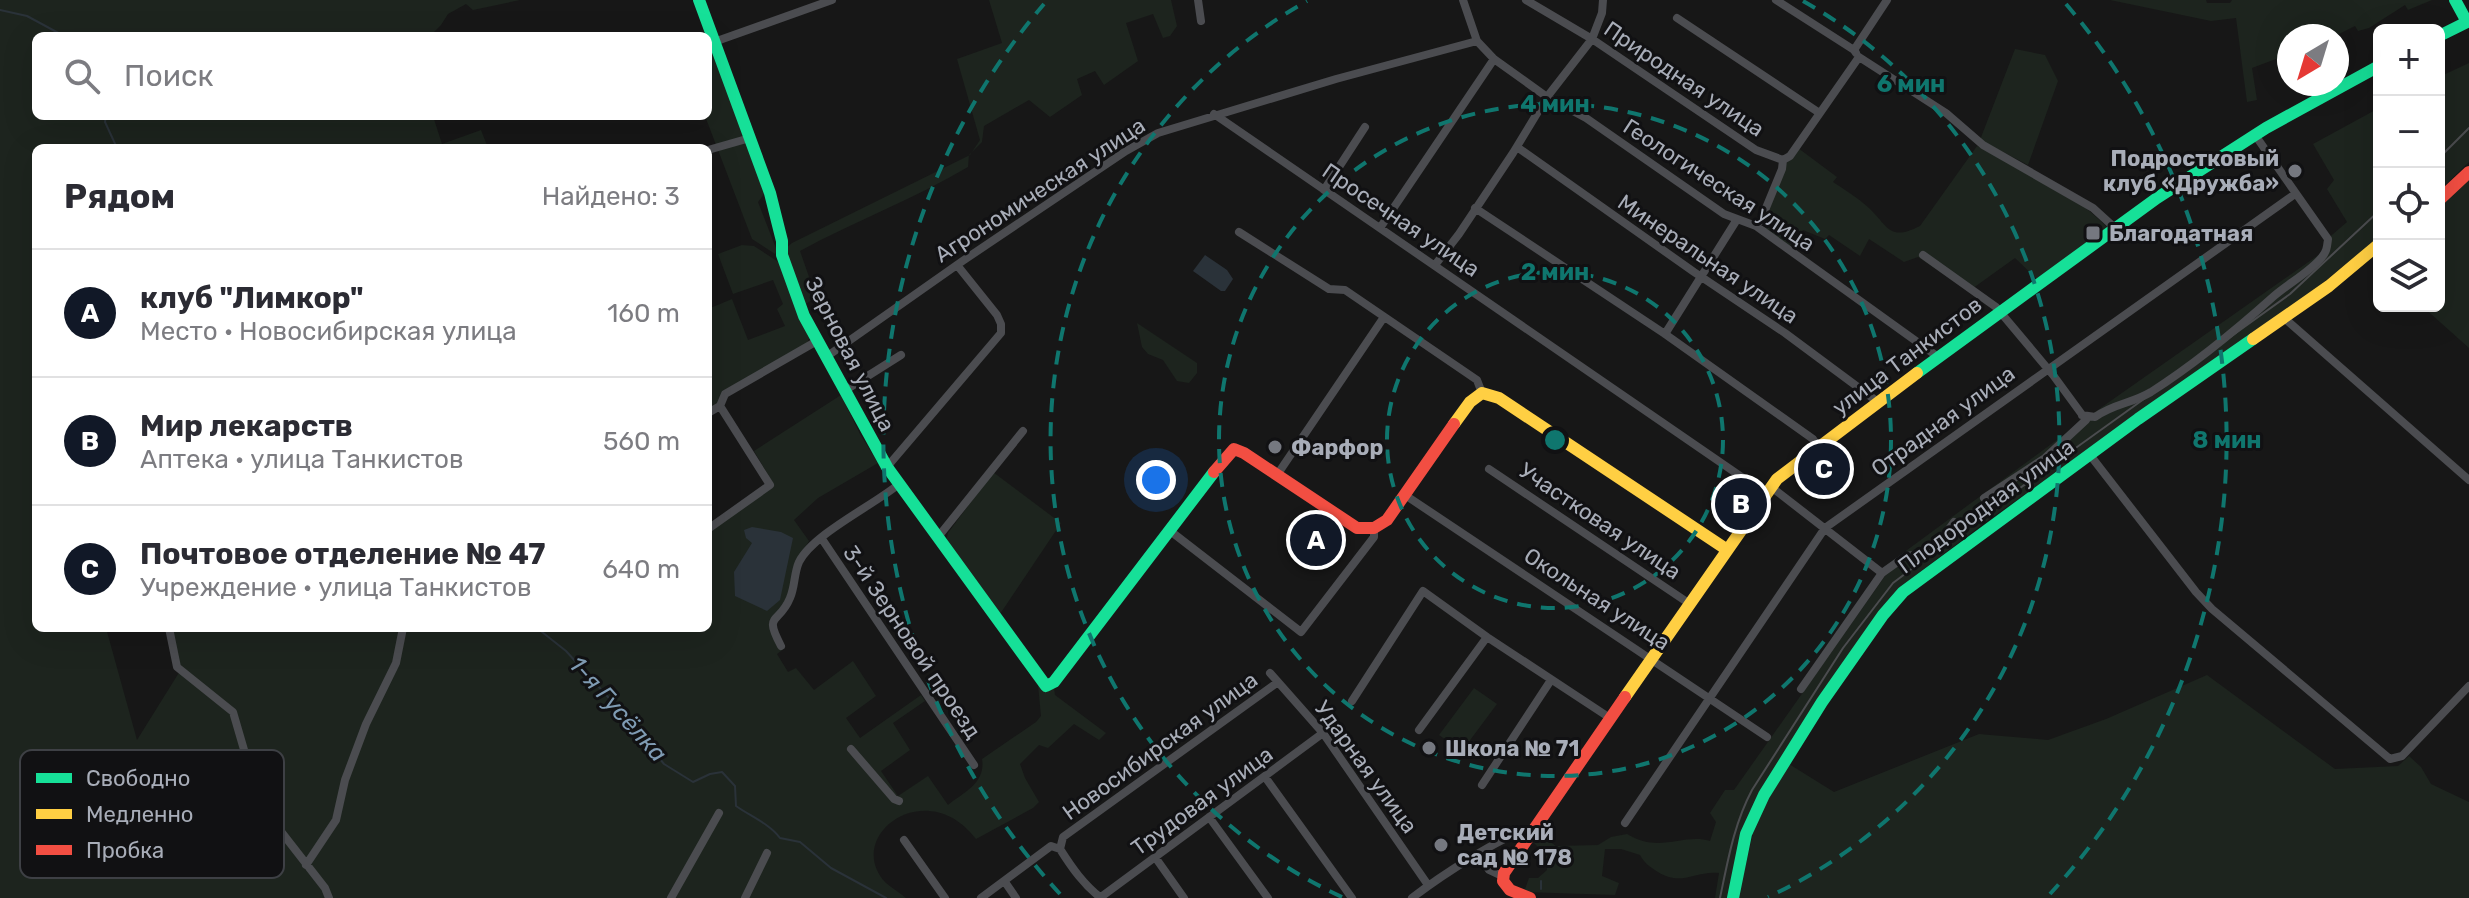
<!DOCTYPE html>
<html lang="ru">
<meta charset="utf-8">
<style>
body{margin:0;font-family:Rubik,sans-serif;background:#f7f7f7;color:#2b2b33}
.controls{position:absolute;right:24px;top:24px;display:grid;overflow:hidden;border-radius:12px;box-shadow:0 8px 32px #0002}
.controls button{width:72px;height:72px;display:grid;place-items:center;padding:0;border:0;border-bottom:2px solid #e1e1e2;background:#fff;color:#2b2b33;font:40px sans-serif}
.compass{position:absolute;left:2277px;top:24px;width:72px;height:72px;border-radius:50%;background:#fff;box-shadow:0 8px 32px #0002;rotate:218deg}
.you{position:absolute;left:1156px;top:480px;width:28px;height:28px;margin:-20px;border:6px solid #fff;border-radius:50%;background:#1a73e8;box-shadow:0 0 0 12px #1a73e833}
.badge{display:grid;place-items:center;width:52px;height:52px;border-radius:50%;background:#111827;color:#fff;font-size:26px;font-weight:700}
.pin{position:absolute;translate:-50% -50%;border:4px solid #fff;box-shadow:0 2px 8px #0006}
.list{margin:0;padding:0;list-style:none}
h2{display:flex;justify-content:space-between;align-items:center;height:104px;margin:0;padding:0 32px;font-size:34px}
h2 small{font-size:26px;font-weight:400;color:#7c7c81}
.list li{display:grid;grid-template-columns:52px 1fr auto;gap:24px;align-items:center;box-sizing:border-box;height:128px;padding:0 32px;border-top:2px solid #e1e1e2}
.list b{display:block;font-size:30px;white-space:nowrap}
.list p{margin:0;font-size:26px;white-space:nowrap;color:#7c7c81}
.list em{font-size:26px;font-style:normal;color:#7c7c81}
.icon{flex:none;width:44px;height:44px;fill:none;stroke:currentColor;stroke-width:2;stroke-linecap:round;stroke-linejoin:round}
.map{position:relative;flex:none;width:2469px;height:898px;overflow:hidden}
.search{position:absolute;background:#fff;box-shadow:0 8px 32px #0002;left:32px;top:32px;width:680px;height:88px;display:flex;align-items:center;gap:20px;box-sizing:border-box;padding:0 28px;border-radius:12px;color:#7c7c81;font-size:30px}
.panel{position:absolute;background:#fff;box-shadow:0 8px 32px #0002;left:32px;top:144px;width:680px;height:488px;border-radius:12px}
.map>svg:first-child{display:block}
</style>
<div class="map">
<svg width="2469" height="898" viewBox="0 0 2469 898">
<rect width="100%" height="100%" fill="#171717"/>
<!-- green -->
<path fill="#1d241e" d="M0,0H520L473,10L466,4L448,14L441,25L430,36H36V116H433L442,144L481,130L488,148H36V628H106L137,740L180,671L170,628H708V532L773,483L754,451L841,395L860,434L878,463L818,498L794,520L809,541L797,560L788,599L773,626L785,648L777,654L788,672L796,668L814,690L853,661L876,696L846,718L860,738L921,695L925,701L893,723L910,750L881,771L898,796L928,776L948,805C964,792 986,783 982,759L1036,722L1041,716L1038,685L1054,688L1055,695L1106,733L1099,740L1074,724L1048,748L1039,745L1020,764L1025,778L1039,802L1033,808L976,839C926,773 842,837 886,883C892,888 900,893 906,898H0Z
M989,0H1171L1177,26L1170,36L1163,38L1153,14L1126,23L1138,61L1104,85L1095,71L1077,79L1082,95L1050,117L1029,100L984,126L982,142L969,155L968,167C914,199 855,221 800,251L816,297L803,306L784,250L792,243L970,155L980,140L957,59L1002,43Z
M2110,0H2206L2207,3H2230L2232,0H2432L2408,10L2405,5L2369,28L2358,31L2355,26L2335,36H2289V59L2279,64L2276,59L2252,68L2257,100L2247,102L2236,18L2211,21Z
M708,36L765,193L758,202L777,251L775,254L752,239L705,116H708Z
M2015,49L2045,55L2058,81L2028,165L1980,140Z
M2469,63V162L2439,191V77Z
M2379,108V237L2319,286L1987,521L1904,584L1882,607L1760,793L1728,898H1715L1719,873C1696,870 1682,887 1658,872C1650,867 1644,863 1640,855L1621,849H1605L1602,876L1619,883L1615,895L1524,892L1529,878H1538L1547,870L1545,854L1532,841L1537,833L1556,846L1598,845L1611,837L1627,834C1659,854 1683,833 1710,841L1716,822L1710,813L1725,790H1734L1885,576L1884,567L2092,414L2324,251L2325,241L2347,222L2327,189L2334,180L2313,144Z
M1977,146C2023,168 2072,191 2108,228L2037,279L2015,258L1969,291L1918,257L1904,262L1869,239L1860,256L1829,235L1825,239L1803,230L1790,246L1764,229L1765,219L1786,164L1798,148L1837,177L1833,182C1845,190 1858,198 1869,208C1888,226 1889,242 1920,226Z
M2469,180V348L2422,306H2439V205Z
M742,245L754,246L780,263L810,336L807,344L723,392L717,404L708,410V309L732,299L748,340L785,326L777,309L783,304L773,280L733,294L718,254Z
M1137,323L1197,363V373L1189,383L1177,381L1163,360L1148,354L1142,347Z
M993,472L1061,523L1000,614L946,541L948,533Z
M2207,675L2335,769L2398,766L2409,756L2421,767L2431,784L2469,802V898H1738L1756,820L1789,764L1834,792L1979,734L2048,740L2106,719Z
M1474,688L1497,704L1462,751L1439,735Z"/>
<!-- water -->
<path fill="#2a3239" d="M1205,255L1227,270L1233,279L1225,291H1221L1193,271Z
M752,527L781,532L793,538L780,600L767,611L735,596L734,572L752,543L746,538L744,530Z"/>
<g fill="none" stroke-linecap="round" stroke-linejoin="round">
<!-- stream -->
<path stroke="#2a3239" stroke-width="2" d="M0,10L27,16L64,36
M106,116L105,122L117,148
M537,628L566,651L619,709L664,764L693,782L710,774L722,772L735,786L736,806C750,816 770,824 780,838L800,842L831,868L886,898
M1541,889V881"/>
<!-- street -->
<path stroke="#4b4c50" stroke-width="8" d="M1198,0L1201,21
M1463,0L1477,41L1494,59L1547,97L1586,118L1724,214L1756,226L1934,354L1936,359
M1526,0L1592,39L1756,150L1783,160
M1776,0L1854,50
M1677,18L1818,112
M714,42L832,0
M1856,53L1854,50L1887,0
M1859,57L1946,113L1983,145L2093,208L2115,228
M1214,114L1765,493
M1517,147L1694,272L1785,333L1878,402
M708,150L750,138
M1324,190L1365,127
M1475,208L1665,334L1813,439L1818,447
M1756,226L1761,220L1782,169L1783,160L1790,156L1859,57
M1380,228L1494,59
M1239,232L1329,289L1345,290L1477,380L1482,393
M1923,255L1996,307L2053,375L2086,420L2045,458L1984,498
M1435,265L1459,234L1513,153L1547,97L1592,39L1602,13L1603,0
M2283,317L2469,480
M1665,334L1736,221
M826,357L964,260L1126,151L1158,133L1336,79L1477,41
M844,391L901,355
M708,413L720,406L725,394L817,341
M2082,415L2095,417C2115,403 2131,404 2151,392C2195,364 2236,330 2274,296C2289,283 2310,272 2322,257C2327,251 2327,247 2328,239L2255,135
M2090,455L2196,592L2212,609L2390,759L2402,756L2469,686
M887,467L1001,333V324L997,315L957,265
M1489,469L1690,604
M1277,475L1384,317
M1770,486L1882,573
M1405,495L1767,737
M708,529L770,485L720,406
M1169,530L1301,632L1374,537V528
M938,537L1023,431
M822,539L974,765
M169,628L177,667L233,712L247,760L251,793L325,888L329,898
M781,646C763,612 779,625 790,598C795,587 794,573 799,562C813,534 874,505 899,484
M1270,673L1323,733L1428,885
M1801,689L1882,573L1906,556L1921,554L1941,540L1954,522
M1352,701L1423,591L1487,637L1610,718
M1419,730L1487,637
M851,749L894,799L899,801
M1265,777L1352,898
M1482,785L1551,680
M1209,817L1268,898
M1625,823L1825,528L2295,194
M904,840L945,898
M1478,855L1489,870L1504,877
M1155,857L1184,898
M306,865L336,820L345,780L366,724L396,663L403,628
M1005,882L1016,898
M1101,897L1323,733
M671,898L719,813
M745,898L767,853
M981,898L1051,846L1060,849
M1101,898C1084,885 1072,868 1060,849L1063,837L1278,682
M1412,898C1434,881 1508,830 1534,829"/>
<!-- fast -->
<path stroke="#16e098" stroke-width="12" d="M699,0L770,193L782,241V255L804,316L887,467L1046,686L1054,682L1214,472
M2455,0L2467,22
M2439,36L2469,21
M1917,373L2157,198L2266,128L2379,66
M1733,898L1746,834L1764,795L1822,702L1883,615L1903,592L2138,419L2253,339"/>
<!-- slow -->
<path stroke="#ffcf43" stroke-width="12" d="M2253,339L2329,286L2379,244
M1454,424L1470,402L1482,393L1499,398L1726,549
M1625,697L1777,479L1917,373"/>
<!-- jam -->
<path stroke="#f24e42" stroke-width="12" d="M2439,200L2469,172
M1214,472L1234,449L1244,453L1357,528H1374L1387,520L1454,424
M1530,898L1510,890L1503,881L1504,873L1625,697"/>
<!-- tram -->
<path stroke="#4b4c4f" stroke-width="2" d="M2439,158L2469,128
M1720,898C1728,860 1734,824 1752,790L1843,648L1893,583L1988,511L2290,294L2379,211"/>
</g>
<!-- distance rings -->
<g fill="none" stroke="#0f766e" stroke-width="4" stroke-dasharray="14 10">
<circle cx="1555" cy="440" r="168"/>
<circle cx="1555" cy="440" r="336"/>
<path d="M1342 897A504 504 0 0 1 1307 1M1803 1A504 504 0 0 1 1768 897"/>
<path d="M1060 894A672 672 0 0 1 1044 4M2066 4A672 672 0 0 1 2050 894"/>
</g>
<!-- markers -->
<g fill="#757880" stroke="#111113" stroke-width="3">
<circle cx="2295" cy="171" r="8"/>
<rect x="2085" y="225" width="16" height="16" rx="4"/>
<circle cx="1275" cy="447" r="8"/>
<circle cx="1429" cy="748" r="8"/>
<circle cx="1441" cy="845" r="8"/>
</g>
<g text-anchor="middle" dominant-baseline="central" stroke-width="6" stroke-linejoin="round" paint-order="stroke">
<!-- street labels -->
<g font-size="22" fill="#a8adb8" stroke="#111113">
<text transform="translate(1684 79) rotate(34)">Природная улица</text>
<text transform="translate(1719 185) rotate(33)">Геологическая улица</text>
<text transform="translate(1040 190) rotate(-33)">Агрономическая улица</text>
<text transform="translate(1401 220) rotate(34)">Просечная улица</text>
<text transform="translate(1708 259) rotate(34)">Минеральная улица</text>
<text transform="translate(850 354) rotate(63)">Зерновая улица</text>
<text transform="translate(1907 356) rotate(-37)">улица Танкистов</text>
<text transform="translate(1943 421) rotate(-36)">Отрадная улица</text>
<text transform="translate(1986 506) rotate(-36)">Плодородная улица</text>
<text transform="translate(1600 521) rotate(34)">Участковая улица</text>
<text transform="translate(1597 599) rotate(33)">Окольная улица</text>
<text transform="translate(912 642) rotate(56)">3-й Зерновой проезд</text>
<text transform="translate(1160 746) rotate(-36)">Новосибирская улица</text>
<text transform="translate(1366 767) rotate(54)">Ударная улица</text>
<text transform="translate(1202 801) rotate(-36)">Трудовая улица</text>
</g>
<!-- poi labels -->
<g font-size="22" font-weight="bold" fill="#a8adb8" stroke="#111113" text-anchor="start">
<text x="2279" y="158" text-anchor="end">Подростковый<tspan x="2279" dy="25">клуб «Дружба»</tspan></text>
<text x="2109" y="233">Благодатная</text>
<text x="1291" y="447">Фарфор</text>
<text x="1445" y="748">Школа № 71</text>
<text x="1457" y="832">Детский<tspan x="1457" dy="25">сад № 178</tspan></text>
</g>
<!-- water labels -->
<g font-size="24" font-style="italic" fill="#7f9bb3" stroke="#111113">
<text transform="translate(618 709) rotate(48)">1-я Гусёлка</text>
</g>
</g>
<!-- legend -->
<rect x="20" y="750" width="264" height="128" rx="12" fill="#111113" stroke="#3e4045" stroke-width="2"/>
<rect x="36" y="773" width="36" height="10" fill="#16e098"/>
<rect x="36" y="809" width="36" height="10" fill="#ffcf43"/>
<rect x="36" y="845" width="36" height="10" fill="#f24e42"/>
<g font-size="22" fill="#a8adb8">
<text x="86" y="786">Свободно</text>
<text x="86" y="822">Медленно</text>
<text x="86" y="858">Пробка</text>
</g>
<circle cx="1555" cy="440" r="12" fill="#0f766e" stroke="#111113" stroke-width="4"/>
<g font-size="24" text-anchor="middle" font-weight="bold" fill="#0f766e" stroke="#111113" stroke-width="6" stroke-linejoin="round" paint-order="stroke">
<text x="1911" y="92">6 мин</text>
<text x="1555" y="112">4 мин</text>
<text x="1555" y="280">2 мин</text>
<text x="2227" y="448">8 мин</text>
</g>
</svg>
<div class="controls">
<button>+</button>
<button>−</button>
<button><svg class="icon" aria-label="locate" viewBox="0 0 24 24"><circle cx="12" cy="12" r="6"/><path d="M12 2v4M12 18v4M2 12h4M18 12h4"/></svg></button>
<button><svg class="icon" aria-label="layers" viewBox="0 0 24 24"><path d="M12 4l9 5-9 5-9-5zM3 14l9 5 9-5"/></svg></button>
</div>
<svg class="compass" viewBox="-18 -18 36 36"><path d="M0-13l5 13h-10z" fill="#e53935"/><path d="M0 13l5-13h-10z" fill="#7c7c81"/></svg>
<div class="you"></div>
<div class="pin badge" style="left:1316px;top:540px">A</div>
<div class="pin badge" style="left:1741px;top:504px">B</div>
<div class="pin badge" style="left:1824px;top:469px">C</div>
<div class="search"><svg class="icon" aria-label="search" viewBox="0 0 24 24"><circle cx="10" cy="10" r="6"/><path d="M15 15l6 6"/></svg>Поиск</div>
<section class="panel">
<h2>Рядом<small>Найдено: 3</small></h2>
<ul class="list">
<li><span class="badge">A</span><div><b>клуб &quot;Лимкор&quot;</b><p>Место · Новосибирская улица</p></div><em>160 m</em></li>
<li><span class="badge">B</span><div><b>Мир лекарств</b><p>Аптека · улица Танкистов</p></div><em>560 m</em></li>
<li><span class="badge">C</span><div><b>Почтовое отделение № 47</b><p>Учреждение · улица Танкистов</p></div><em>640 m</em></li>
</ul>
</section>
</div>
